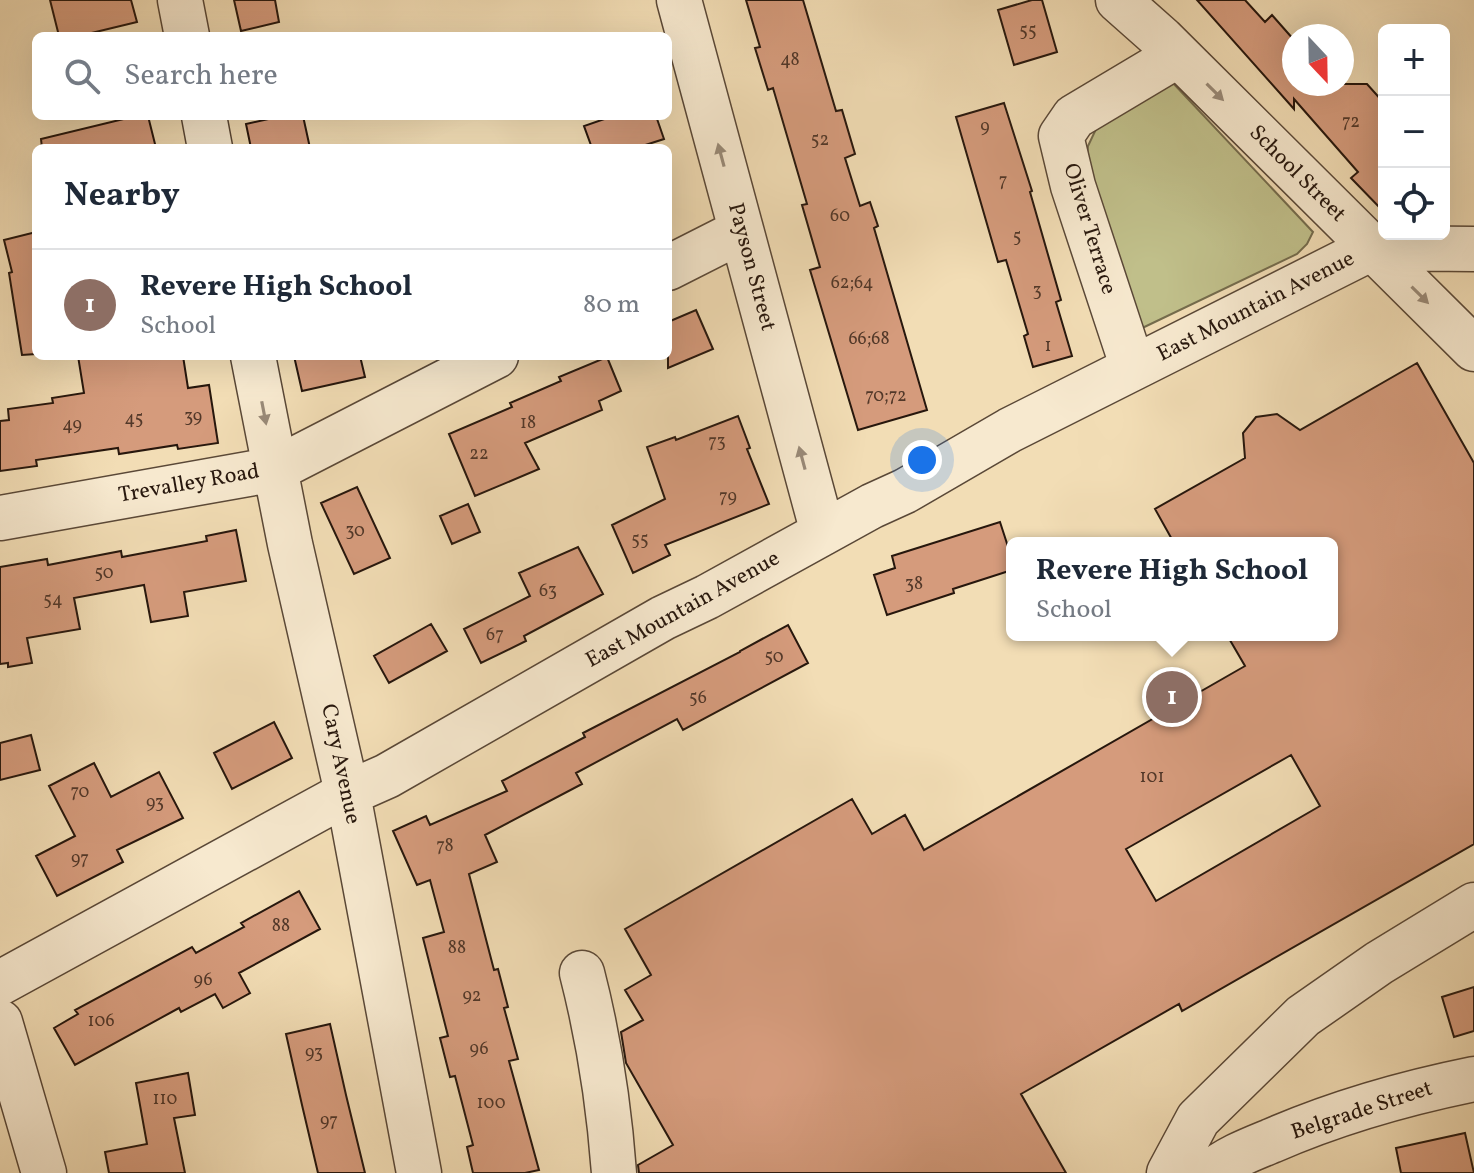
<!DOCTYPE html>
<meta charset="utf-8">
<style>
body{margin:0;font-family:Vollkorn,serif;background:#f6f6f7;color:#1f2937}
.controls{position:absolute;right:24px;top:24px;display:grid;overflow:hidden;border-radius:12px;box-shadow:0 8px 32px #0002}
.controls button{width:72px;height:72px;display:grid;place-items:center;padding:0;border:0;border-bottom:2px solid #e0e1e3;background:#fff;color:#1f2937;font:40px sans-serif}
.compass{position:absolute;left:1282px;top:24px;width:72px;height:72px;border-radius:50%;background:#fff;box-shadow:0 8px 32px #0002;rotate:158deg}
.you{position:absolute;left:922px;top:460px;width:28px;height:28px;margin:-20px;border:6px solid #fff;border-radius:50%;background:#1a73e8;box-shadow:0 0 0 12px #1a73e833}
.badge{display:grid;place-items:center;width:52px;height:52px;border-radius:50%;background:#8f2418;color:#fff;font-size:26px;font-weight:700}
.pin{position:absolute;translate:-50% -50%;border:4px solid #fff;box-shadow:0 2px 8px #0006}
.popup{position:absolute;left:1006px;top:537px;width:332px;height:104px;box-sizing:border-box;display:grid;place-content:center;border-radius:12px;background:#fff;filter:drop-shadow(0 2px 6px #0005);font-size:26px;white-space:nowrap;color:#747a83}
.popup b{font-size:30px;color:#1f2937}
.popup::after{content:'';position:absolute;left:50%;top:100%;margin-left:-16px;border:16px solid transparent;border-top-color:#fff}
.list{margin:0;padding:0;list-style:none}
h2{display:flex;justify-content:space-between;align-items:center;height:104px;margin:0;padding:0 32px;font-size:34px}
h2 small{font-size:26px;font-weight:400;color:#747a83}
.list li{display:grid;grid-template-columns:52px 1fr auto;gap:24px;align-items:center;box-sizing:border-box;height:112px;padding:0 32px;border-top:2px solid #e0e1e3}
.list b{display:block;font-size:30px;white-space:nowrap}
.list p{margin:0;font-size:26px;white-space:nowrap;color:#747a83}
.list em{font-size:26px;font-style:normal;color:#747a83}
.icon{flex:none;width:44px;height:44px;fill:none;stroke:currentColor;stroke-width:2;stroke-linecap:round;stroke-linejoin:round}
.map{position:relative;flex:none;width:1474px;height:1173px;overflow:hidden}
.search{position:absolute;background:#fff;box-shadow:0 8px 32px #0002;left:32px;top:32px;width:640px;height:88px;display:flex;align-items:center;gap:20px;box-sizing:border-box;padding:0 28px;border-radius:12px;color:#747a83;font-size:30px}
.panel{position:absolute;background:#fff;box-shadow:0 8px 32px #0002;left:32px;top:144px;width:640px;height:216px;border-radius:12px}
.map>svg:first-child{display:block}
</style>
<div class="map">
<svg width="1474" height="1173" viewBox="0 0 1474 1173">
<rect width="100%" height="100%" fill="#f2ddb5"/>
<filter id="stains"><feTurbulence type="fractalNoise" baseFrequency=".0025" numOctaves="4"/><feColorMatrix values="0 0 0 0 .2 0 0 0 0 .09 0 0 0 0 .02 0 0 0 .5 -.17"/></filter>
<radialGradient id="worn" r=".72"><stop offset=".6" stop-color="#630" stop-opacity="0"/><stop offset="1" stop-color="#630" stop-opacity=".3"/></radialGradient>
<!-- green -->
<path fill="#c0bf8a" stroke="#746b4c" stroke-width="2" d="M1172,82L1313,232L1307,244L1297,254L1136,331L1086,170L1088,146L1097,127Z"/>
<!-- building -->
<path fill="#d59b7c" stroke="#27170d" stroke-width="2" fill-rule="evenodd" d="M50,0H131L137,22L79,36H59Z
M234,0H275L279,22L241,31Z
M746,0H803L836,111L842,110L855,154L845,158L860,206L870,202L878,226L874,228L927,410L858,430L810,270L820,267L802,205L807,204L773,88L768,90L755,48L760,47Z
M1032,0H1042L1057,52L1014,65L998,10Z
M1197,0H1245L1265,22L1272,15L1294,40V84H1367L1384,103V212L1351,178L1358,172L1294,99V109Z
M1004,103L1032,191L1030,192L1061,300L1056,302L1072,356L1033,367L1024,336L1028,334L1006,260L998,262L956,117Z
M136,116H148L156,148H42L41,139Z
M282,116H303L310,148H251L246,124Z
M613,116H656L664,139L636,148H592L584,126Z
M36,232V354L22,355L9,273L12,272L4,240Z
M696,310L713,349L668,368V322Z
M78,356H183L188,388L209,385L218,443L178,449L177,445L119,454L118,448L36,460L37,466L0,471V421L9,420L8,409L53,403L52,398L84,393Z
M294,356H360L365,377L302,391Z
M607,357L621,391L599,401L602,410L525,443L539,469L475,496L449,434L512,407L510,403L561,381L559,377Z
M1417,363L1474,463V844L1182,1011L1179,1004L1021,1094L1066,1173H639L638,1165L673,1145L626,1063L621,1032L643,1020L625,990L651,975L625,929L852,799L872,834L905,815L924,850L1245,666L1227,635H1332V543H1174L1155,509L1245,458L1243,433L1256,417L1277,414L1300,430ZM1291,755L1320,806L1156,901L1126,849Z
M738,416L750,448L747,449L769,504L665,545L670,555L633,573L612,525L665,499L647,447L675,437L676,440Z
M357,487L390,558L354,574L321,503Z
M468,504L480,532L452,544L440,516Z
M1000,522L1012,559V570L953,589L954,593L887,615L874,575L895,568L892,556Z
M236,530L246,581L184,592L188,616L151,622L144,585L74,598L80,629L27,638L32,663L8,667V663L0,664V567L47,559L48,565L121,551L122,557L207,541L206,536Z
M578,547L603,594L524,636L526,641L481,663L464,629L530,596L519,573Z
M431,624L447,651L389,683L374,656Z
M788,625L808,663L683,730L677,719L576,773L582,784L485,835L497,862L469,874L494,970L498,969L508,1007L504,1008L518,1059L509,1061L539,1170L525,1173H473L467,1147L473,1145L455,1076L450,1077L440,1038L448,1036L423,938L444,932L430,880L417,885L393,831L426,816L430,825L507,791L502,781L585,737L583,733L740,652V651Z
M274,722L292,758L232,789L214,753Z
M31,735L40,770L0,780V743Z
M94,763L111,797L159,772L183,818L117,850L123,862L57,896L36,856L75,836L49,786Z
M299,891L320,929L239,973L250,993L223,1008L215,994L181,1012L179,1008L75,1065L54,1028L78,1014L75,1010L192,947L196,953L244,927L241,923Z
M1474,987V1031L1454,1037L1442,997Z
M330,1024L346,1095L365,1173H318L302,1105L286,1034Z
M188,1073L195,1115L174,1118L185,1173H109L105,1152L147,1144L136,1083Z
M1465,1133L1474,1173H1401L1396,1148Z"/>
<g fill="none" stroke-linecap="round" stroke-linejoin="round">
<defs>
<path id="minor" d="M180,0L187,36
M679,0L823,533
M1118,0L1162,39L1474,349
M204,116L210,148
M668,268L741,231
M253,356L290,544L351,810L419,1173
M1133,368L1073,186L1061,136L1074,117L1178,55
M0,518L276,469L496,356
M582,973C599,1039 609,1105 614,1173
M0,983L342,796L387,776L663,618L707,597L872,506L905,491L1010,430L1372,248L1474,249
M0,1022L44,1173
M1169,1173L1198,1119L1303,1016L1379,963L1474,905
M1210,1173C1228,1158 1249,1150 1271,1141C1335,1113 1405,1093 1474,1079"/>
</defs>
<!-- minor casing -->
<use href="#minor" stroke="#5a4837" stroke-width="47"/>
<!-- minor -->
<use href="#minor" stroke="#f7e9cf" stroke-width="44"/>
</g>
<!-- one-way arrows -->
<defs><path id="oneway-solid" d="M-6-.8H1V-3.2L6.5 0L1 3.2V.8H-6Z" transform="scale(2)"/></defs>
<g fill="#998a78">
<use href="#oneway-solid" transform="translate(1215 92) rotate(45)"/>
<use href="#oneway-solid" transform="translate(721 155) rotate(-105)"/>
<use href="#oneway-solid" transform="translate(1420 295) rotate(45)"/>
<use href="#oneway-solid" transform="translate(264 413) rotate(79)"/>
<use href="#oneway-solid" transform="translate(802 458) rotate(-105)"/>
</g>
<g text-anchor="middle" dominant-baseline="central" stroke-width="6" stroke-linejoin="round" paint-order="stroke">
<!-- number labels -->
<g font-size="18" fill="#523829">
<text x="1028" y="31">55</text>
<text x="790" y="60">48</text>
<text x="1351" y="122">72</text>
<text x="985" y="127">9</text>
<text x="820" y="140">52</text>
<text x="1003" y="181">7</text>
<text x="840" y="216">60</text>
<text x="1017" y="237">5</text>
<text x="852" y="283">62;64</text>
<text x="1037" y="291">3</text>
<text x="869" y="339">66;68</text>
<text x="1048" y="346">1</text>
<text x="886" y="396">70;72</text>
<text x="193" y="417">39</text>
<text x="134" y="419">45</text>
<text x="528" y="423">18</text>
<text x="72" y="425">49</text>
<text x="717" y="442">73</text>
<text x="479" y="454">22</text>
<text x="728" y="497">79</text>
<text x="355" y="531">30</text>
<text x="640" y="540">55</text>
<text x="104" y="573">50</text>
<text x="914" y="584">38</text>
<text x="548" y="591">63</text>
<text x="53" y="600">54</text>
<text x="495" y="635">67</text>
<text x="774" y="657">50</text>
<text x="698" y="698">56</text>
<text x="1152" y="777">101</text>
<text x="80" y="792">70</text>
<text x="155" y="803">93</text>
<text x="445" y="846">78</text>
<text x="80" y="859">97</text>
<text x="281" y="926">88</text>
<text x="457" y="948">88</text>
<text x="203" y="980">96</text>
<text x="472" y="996">92</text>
<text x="101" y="1021">106</text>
<text x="479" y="1049">96</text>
<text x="314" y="1053">93</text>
<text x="165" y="1099">110</text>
<text x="491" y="1103">100</text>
<text x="329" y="1121">97</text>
</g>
<!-- street labels -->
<g font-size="22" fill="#27170d" stroke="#f7e9cf">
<text transform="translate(1297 174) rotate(45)">School Street</text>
<text transform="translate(1089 229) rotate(73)">Oliver Terrace</text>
<text transform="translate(751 267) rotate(75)">Payson Street</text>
<text transform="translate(1256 307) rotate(-27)">East Mountain Avenue</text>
<text transform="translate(189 484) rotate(-10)">Trevalley Road</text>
<text transform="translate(683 610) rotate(-29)">East Mountain Avenue</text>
<text transform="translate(340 764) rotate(78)">Cary Avenue</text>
<text transform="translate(1362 1111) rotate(-18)">Belgrade Street</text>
</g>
</g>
<rect width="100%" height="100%" filter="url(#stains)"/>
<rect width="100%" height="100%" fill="url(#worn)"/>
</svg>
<div class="controls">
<button>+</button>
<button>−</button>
<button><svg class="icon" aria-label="locate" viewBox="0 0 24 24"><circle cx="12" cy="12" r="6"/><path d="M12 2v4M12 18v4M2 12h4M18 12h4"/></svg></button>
</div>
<svg class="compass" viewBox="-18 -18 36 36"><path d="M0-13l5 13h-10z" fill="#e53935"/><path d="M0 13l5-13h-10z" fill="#747a83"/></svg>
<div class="you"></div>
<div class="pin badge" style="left:1172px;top:697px;background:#8d6e63">1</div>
<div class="popup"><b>Revere High School</b>School</div>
<div class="search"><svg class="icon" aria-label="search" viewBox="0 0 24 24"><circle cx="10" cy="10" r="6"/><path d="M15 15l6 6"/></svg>Search here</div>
<section class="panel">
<h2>Nearby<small></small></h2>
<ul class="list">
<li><span class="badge" style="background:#8d6e63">1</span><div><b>Revere High School</b><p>School</p></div><em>80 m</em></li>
</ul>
</section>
</div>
